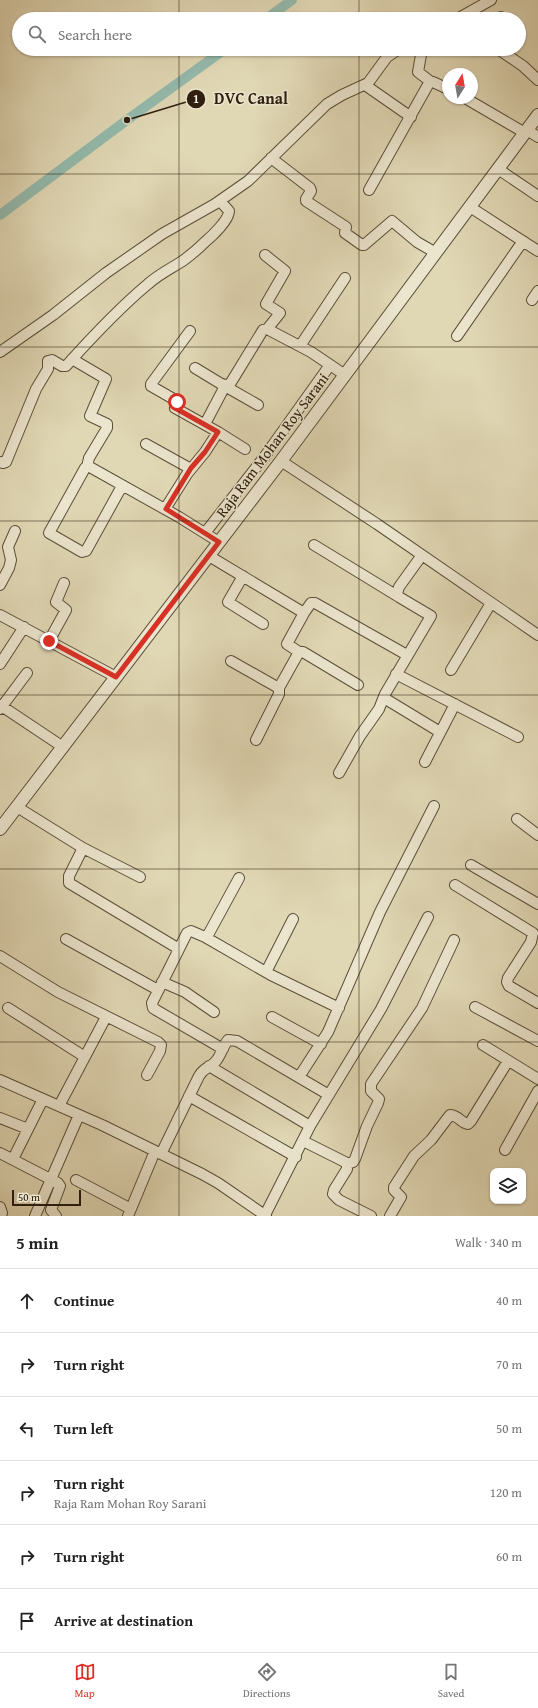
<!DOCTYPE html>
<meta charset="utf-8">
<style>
body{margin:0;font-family:"Gentium Book Plus",serif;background:#f2f2f2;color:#222}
.controls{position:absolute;right:12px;bottom:12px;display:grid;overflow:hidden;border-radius:8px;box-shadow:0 1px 3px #0004}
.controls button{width:36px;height:36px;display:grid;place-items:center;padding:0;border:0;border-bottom:1px solid #e0e0e0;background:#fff;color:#222;font:20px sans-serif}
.compass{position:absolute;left:442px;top:68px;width:36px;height:36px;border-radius:50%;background:#fff;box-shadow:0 1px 3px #0004;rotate:11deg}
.scale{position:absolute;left:12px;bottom:10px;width:69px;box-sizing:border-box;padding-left:4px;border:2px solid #30200f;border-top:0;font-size:11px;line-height:14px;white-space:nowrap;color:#30200f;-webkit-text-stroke:3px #ebe5ce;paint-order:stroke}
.stop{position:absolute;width:12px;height:12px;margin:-9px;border:3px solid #d93025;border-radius:50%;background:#fff}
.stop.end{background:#d93025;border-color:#fff;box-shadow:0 1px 4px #0008}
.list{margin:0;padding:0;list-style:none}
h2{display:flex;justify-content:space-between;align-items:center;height:52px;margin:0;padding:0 16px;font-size:17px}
h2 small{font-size:13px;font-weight:400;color:#767676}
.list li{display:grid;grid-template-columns:26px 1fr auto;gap:12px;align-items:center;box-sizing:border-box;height:64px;padding:0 16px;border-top:1px solid #e0e0e0}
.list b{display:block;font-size:15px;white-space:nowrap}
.list p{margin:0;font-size:13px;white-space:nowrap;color:#767676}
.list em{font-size:13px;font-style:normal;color:#767676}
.icon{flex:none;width:22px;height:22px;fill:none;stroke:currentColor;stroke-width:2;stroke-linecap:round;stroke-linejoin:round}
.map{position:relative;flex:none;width:538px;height:1216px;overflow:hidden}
.search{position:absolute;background:#fff;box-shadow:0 1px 3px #0004;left:12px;right:12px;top:12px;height:44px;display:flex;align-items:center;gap:10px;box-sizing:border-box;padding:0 14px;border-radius:22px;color:#767676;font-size:15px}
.sheet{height:436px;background:#fff}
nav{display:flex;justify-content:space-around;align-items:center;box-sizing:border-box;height:56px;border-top:1px solid #e0e0e0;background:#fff;font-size:11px;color:#767676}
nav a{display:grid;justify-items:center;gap:2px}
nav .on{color:#d93025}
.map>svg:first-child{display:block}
</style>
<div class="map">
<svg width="538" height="1216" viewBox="0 0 538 1216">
<rect width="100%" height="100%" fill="#e0d7b4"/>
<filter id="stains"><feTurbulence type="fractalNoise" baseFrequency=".005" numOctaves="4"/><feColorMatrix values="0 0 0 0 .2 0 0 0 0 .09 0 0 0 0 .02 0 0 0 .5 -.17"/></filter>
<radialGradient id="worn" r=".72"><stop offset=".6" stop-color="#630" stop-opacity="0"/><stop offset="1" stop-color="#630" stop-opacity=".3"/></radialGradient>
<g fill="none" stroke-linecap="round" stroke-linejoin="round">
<!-- canal -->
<path stroke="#94baad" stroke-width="10" d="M266,19L292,0
M0,215L127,120L225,49"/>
<defs>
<path id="minor" d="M457,19L491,0
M499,19L501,17
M422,49L418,72L431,82
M498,49L523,66L538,80
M365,85L411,117
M465,98L525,133
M527,130L538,137
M271,158L310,188L311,191L306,199V201L346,227L345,233L362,245H364L392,221L417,242L436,253
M498,169L538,196
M369,190L429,83L433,82L448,89
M470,207L538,251
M265,255L285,271L266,304L280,313L268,328L269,330L311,352L345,375
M532,300L538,291
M457,336L523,241
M300,346L345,278
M0,352L53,315L106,273L162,234L215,204L248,181L327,104L342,95L368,83L387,57L399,49
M72,359L106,379L90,416L107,424V428L89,458L87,467
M195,368L223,385L230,384L263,330L268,329
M223,385L258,405
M205,424L225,386
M218,432L245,449
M146,444L191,469
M281,461L377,524L538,635
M0,462L3,463L6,462L36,389L48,369V361L52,360L62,366H66C92,337 118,309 148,284C159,274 172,268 184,260C192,254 199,248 205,242C212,236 229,220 229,211L220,201
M122,486L86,551L82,552L49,533L85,468L88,466L179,517L219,542
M165,509L187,474L205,452L218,432L175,408L177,401L151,386V384L190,331
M205,533L265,456L330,365
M314,545L399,597
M209,556L304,613L311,603H315L407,655
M243,576L228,602L263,624
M0,585L9,568L11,560L8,547L15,531
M0,615L116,677
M49,641L66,610L56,602L64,583
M299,652H303L358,685
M231,661L277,687L280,686L299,652L287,644L304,613
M0,664L24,627
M451,670L491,603
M396,674L518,737
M384,698L440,732
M0,705L63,747
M0,709L27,673
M256,740L279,694V687
M425,762L455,704
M339,773L360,736L379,709L385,694L431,616L399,597L397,594L399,587L422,555
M17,807L83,848L140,877
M517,819L538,835
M83,848L69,876V883L179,949
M471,865L538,904
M455,885L533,933L531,942L508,978L507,982L509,986L538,1003
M205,937L271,975L339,1008
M66,939L158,990
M0,956L58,992L158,1042L161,1045L160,1051L147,1075
M266,972L293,919
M162,982L185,992L214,1012
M475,1007L538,1041
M8,1008L85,1057
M272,1017L321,1044
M483,1045L538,1079
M223,1049L156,1010L153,1008L152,1003L187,933L191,931L205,937L208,935L239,878
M209,1066L310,1126
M299,1077L328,1032L380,912L434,806
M0,1080L102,1125L202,1174L218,1183L266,1216
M189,1096L296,1157
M59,1106L106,1017
M0,1118L28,1129
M303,1141L345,1162L347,1164V1169L334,1190L333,1194L339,1200L371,1216
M505,1150L538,1091
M0,1153L58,1183L60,1186L51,1210L56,1216
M161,1154L199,1076C205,1066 211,1068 216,1061C221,1055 223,1046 228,1040L237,1041L329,1095
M13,1159L43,1099
M347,1164L353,1162L355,1159L367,1126L378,1103L379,1099L371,1091V1084L422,1008L454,940
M76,1180L131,1209
M0,1207L2,1213L1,1216
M265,1215L310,1126L381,1009L428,917
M35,1216L79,1115
M128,1216L155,1151
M390,1216L401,1197L394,1190V1187L414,1156L431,1140L450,1115C458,1115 461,1123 468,1124L471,1121L508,1061"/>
<path id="tertiary" d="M0,829L281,461L538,115"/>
</defs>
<!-- minor casing -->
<use href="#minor" stroke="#5c4e38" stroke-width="12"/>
<!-- tertiary casing -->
<use href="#tertiary" stroke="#5c4e38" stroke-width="14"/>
<!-- minor -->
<use href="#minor" stroke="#ebe5ce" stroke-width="10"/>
<!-- tertiary -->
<use href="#tertiary" stroke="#ebe5ce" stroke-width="12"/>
</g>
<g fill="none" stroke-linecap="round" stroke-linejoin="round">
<!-- route -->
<path stroke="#d93025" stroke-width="5" d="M49,641L116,677L219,542L166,509L191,468L205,452L218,432L175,408L177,402"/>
</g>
<!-- grid -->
<path fill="none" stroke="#30200f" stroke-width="1" stroke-opacity="0.55" d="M179,0V19M359,0V19M179,49V1216M359,49V1216M0,174H538M0,347H538M0,521H538M0,695H538M0,869H538M0,1042H538"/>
<g text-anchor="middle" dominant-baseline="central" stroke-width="3" stroke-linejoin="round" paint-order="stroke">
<!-- street labels -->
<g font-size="15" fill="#30200f" stroke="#ebe5ce">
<text transform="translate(272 445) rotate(-53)">Raja Ram Mohan Roy Sarani</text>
</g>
</g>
<!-- callouts -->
<path fill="none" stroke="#30200f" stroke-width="1.5" d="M127 120L196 99"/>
<g fill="#30200f" stroke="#ebe5ce" stroke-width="1.5">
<circle cx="127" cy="120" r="4"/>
<circle cx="196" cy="99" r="10"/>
</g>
<g font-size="12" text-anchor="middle" font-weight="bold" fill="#fff">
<text x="196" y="103">1</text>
</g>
<g font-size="16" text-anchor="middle" font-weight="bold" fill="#30200f" stroke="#ebe5ce" stroke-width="3" stroke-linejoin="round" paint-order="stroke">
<text x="251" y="104">DVC Canal</text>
</g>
<rect width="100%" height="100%" filter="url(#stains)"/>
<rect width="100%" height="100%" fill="url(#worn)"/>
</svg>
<div class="controls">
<button><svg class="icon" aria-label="layers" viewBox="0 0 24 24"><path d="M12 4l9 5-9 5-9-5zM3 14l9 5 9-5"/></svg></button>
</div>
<svg class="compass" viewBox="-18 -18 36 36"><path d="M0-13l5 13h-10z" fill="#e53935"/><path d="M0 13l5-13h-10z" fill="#767676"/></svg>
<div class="scale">50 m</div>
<div class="stop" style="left:177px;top:402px"></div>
<div class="stop end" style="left:49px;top:641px"></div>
<div class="search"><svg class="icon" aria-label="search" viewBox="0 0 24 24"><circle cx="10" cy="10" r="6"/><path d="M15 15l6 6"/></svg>Search here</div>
</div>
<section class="sheet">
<h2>5 min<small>Walk · 340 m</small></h2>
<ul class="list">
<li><svg class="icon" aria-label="ahead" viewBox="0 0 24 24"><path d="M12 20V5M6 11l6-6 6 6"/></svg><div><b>Continue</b></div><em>40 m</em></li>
<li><svg class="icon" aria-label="right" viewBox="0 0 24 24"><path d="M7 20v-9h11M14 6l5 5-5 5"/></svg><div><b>Turn right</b></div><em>70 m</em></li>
<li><svg class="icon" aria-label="left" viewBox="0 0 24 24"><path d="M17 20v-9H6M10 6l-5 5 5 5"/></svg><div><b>Turn left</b></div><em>50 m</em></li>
<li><svg class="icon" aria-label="right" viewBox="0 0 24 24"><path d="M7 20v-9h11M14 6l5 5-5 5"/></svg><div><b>Turn right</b><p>Raja Ram Mohan Roy Sarani</p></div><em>120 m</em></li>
<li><svg class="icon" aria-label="right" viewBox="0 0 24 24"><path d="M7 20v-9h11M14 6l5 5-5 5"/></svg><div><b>Turn right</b></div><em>60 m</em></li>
<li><svg class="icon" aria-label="arrive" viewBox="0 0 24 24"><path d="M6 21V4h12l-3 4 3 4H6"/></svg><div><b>Arrive at destination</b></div></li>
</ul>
</section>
<nav>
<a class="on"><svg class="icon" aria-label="map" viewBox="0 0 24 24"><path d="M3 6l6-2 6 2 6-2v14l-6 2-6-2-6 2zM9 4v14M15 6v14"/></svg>Map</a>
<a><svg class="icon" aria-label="directions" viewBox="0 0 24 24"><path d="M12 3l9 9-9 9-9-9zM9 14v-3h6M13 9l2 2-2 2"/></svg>Directions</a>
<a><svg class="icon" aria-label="saved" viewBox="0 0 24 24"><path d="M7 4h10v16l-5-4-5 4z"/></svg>Saved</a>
</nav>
